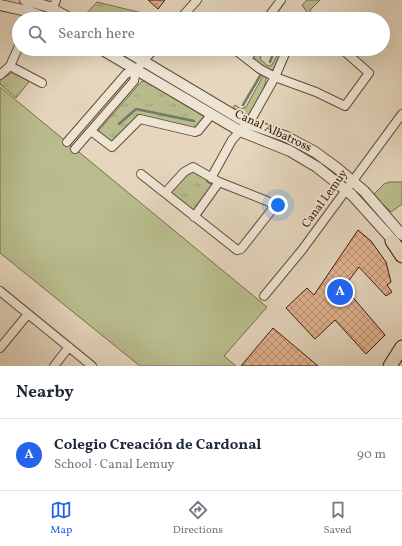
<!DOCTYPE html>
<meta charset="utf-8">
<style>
body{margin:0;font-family:Vollkorn,serif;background:#f6f6f7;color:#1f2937}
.you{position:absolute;left:278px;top:205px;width:14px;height:14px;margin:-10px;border:3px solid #fff;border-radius:50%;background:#1a73e8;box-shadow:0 0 0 6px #1a73e833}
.badge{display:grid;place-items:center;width:26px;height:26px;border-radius:50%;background:#2563eb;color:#fff;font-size:13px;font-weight:700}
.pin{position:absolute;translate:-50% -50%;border:2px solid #fff;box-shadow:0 1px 4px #0006}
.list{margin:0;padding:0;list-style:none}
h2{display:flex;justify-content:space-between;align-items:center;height:52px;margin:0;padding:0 16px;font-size:17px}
h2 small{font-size:13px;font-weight:400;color:#747a83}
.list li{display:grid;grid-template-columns:26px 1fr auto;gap:12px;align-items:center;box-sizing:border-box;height:72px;padding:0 16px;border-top:1px solid #e0e1e3}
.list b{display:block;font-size:15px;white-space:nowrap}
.list p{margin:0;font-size:13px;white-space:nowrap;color:#747a83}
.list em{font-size:13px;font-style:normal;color:#747a83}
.icon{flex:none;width:22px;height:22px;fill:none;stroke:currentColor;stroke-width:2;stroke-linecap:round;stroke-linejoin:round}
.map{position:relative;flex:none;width:402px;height:366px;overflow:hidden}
.search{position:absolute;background:#fff;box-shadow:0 4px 16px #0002;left:12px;right:12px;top:12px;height:44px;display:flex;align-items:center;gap:10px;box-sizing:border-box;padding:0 14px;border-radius:22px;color:#747a83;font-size:15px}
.sheet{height:124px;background:#fff}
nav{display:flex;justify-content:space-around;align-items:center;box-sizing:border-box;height:56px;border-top:1px solid #e0e1e3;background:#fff;font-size:11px;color:#747a83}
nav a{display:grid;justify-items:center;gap:2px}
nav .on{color:#2563eb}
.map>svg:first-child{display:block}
</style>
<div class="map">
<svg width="402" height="366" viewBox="0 0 402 366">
<defs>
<pattern id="park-tufts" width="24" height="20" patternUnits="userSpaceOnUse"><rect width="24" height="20" fill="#b9bd8e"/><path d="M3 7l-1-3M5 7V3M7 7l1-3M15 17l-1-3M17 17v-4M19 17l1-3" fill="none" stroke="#a0a279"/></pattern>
<pattern id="building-cross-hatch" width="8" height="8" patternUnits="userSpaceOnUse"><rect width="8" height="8" fill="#e1b18f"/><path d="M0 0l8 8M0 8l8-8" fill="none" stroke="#b78f73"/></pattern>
</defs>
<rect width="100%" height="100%" fill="#e5d6bd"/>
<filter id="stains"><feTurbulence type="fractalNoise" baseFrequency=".005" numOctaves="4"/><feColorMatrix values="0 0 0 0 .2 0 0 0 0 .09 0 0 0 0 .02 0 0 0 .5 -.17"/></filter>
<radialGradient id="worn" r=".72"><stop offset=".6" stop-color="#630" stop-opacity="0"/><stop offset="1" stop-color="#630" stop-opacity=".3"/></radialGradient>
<!-- grass -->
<path fill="#b9bd8e" stroke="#796d4a" d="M307,0H320L310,10L311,12L307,17L300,19L307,12L302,5Z
M114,12L144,19H112Z
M257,49H263L260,59L268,66L272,65L280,49H284L274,69L270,71L252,59Z
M257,69L266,76C268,82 254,113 247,115C242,116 236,112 232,109L235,105L241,109L246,107L263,76L256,72Z
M0,87L267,307L224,356L236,366H140L0,253Z
M389,182H402V204L391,212L373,195L384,184Z"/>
<!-- park -->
<path fill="url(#park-tufts)" stroke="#796d4a" d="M97,2L167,19H144L114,12L112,19H81Z
M13,72L31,79L16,98L0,84V80Z
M142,81L147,82L205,117L198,129L145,117L113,144L99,133V130Z
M194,170L205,178L208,183L212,184V187L194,211H191L170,194C171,183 185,175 194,170Z"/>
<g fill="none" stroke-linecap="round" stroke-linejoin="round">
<!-- stream -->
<path stroke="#717b69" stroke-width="2.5" d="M294,19L301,13
M270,62L275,49
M243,105L260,76
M119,124L136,109L194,121"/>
</g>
<!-- building -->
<path fill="url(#building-cross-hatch)" stroke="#391d07" d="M148,0H165L158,9Z
M358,230L371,241L386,262L391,282L387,285L392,292L386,296L359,267L344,287L385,335L366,354L335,320L315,339L286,308L307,288L314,295Z
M273,328L318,366H241Z"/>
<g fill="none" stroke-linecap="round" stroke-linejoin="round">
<defs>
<path id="minor" d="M51,14L56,0
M26,19L29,6
M180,19L197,0
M267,19L281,0
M234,49L260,69L275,77L316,92L345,106L369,73L342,49
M247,59L254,49
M10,66L42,83
M0,75L10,66L19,46
M91,131L112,147L140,119L195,132L198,131L211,115
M67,142L126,74L136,70L154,49
M75,149L134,81L136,70
M141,174L237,250L241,249L274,207L273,204L267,201L219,182L193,167L184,172L165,193
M211,178L232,140L252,118L275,77L287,49
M194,217L219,182
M0,291L92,366
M264,296L302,250L402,114
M0,348L28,314
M54,366L69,347"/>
<path id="tertiary" d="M25,0L49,7L71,19
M0,5L27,11L49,19
M101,49L240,131L290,151L317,167L352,195L398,246
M123,49L247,123L287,137L315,152L337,168L364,191L402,235"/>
<path id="primary" d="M392,241L402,256
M390,366L402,347"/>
</defs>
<!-- minor casing -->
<use href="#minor" stroke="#644b34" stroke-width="10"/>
<!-- tertiary casing -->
<use href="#tertiary" stroke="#644b34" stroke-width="12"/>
<!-- primary casing -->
<use href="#primary" stroke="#391d07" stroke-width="15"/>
<!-- minor -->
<use href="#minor" stroke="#eee4d4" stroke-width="8"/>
<!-- tertiary -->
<use href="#tertiary" stroke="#eee4d4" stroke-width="10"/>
<!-- primary -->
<use href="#primary" stroke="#e5d6bd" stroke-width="13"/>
</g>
<g text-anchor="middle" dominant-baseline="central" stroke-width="3.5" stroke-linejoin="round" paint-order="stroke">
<!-- street labels -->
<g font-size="12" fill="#391d07" stroke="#eee4d4">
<text transform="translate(273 131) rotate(25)">Canal Albatross</text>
<text transform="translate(325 199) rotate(-54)">Canal Lemuy</text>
</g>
</g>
<rect width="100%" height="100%" filter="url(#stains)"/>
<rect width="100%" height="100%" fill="url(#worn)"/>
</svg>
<div class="you"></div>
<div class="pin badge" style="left:340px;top:292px">A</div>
<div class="search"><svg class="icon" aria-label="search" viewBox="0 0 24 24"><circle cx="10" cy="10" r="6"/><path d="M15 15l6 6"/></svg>Search here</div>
</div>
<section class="sheet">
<h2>Nearby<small></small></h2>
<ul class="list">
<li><span class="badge">A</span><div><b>Colegio Creación de Cardonal</b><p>School · Canal Lemuy</p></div><em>90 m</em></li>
</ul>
</section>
<nav>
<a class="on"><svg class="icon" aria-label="map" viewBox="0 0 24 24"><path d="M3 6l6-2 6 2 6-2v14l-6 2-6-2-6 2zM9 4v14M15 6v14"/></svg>Map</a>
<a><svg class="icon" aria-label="directions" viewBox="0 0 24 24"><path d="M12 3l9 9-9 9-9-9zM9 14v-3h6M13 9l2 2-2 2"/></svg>Directions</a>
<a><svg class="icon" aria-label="saved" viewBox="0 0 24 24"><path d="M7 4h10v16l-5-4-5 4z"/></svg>Saved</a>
</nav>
